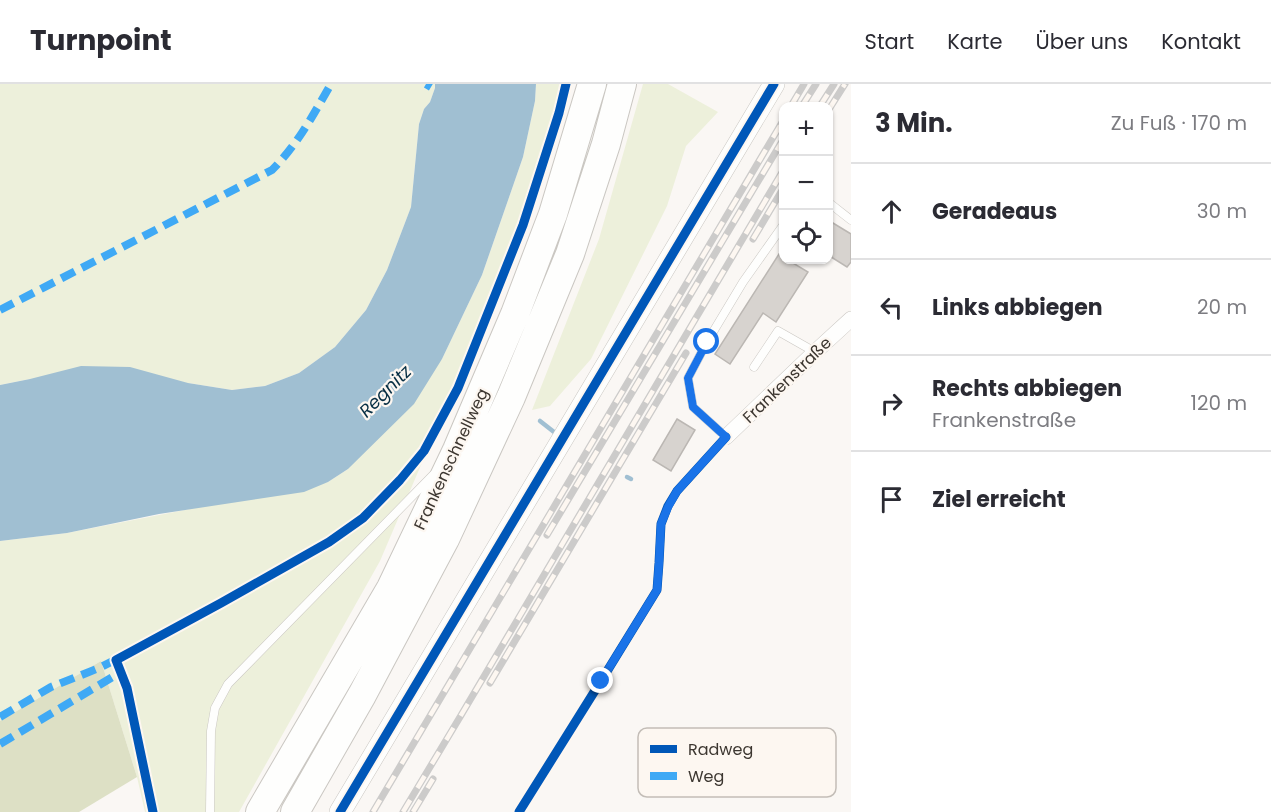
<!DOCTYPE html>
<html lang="de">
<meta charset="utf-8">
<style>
body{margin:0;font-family:Poppins,sans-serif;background:#f7f7f7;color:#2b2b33}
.controls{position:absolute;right:18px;top:18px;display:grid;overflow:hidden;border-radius:12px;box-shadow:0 2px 4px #0004}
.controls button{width:54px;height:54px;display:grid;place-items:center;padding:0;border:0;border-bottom:2px solid #e1e1e2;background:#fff;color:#2b2b33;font:30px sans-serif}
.stop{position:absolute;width:18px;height:18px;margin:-14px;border:4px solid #1a73e8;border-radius:50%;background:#fff}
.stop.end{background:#1a73e8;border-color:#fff;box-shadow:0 2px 6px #0008}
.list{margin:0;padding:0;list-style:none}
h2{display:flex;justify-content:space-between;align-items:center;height:78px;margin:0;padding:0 24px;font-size:26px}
h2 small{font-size:20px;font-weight:400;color:#7c7c81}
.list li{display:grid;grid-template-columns:39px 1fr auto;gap:18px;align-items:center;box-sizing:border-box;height:96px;padding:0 24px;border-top:2px solid #e1e1e2}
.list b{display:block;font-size:22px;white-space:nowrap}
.list p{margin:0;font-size:20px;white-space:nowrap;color:#7c7c81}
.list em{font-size:20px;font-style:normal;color:#7c7c81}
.icon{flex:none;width:33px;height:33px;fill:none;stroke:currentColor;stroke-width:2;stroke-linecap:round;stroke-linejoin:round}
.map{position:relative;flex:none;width:851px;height:728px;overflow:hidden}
header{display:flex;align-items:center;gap:36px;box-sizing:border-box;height:84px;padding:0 30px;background:#fff;border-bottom:2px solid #e1e1e2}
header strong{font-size:28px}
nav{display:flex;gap:33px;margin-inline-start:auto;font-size:21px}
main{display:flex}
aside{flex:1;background:#fff}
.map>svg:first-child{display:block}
</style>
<header>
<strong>Turnpoint</strong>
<nav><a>Start</a><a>Karte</a><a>Über uns</a><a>Kontakt</a></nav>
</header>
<main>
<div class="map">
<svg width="851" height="728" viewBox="0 0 851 728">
<rect width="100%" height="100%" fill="#faf7f4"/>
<!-- green -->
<path fill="#edf0db" d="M0,0H435V4L430,18L424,25L419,40L411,123L387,186L366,226L335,263L299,289L265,302L232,306L188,299L30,295L0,301Z
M536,0H569L558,38L522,143L460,303L421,381L380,477L239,728H145L137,693L101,577L0,637V457L67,449L328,398L348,385L442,275L482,191L523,73L535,17Z
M643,0H668L718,28L686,62L667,122L591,275L550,322L532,326L599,155Z"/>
<!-- forest -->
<path fill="#dde0c5" d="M101,577L137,693L79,728H0V637Z"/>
<!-- water -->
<path fill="#a0bfd2" d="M435,0H536L535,17L523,73L482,191L442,275L414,320L348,385L328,398L304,408L159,430L67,449L0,457V301L30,295L81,282L130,283L188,299L232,306L265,302L299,289L335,263L366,226L387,186L411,123L419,40L424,25L430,18L435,4Z"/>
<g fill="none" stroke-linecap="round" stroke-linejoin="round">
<!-- stream -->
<path stroke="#a0bfd2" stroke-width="4.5" d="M540,337L554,348
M627,393L631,395"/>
</g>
<!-- building -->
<path fill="#d7d3cf" stroke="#bbb7b3" stroke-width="1.5" d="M828,136L851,150V178L847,183L828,171Z
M779,170L784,172V176H788L808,188L776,238L763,229L730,280L715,270Z
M677,335L695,346L671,387L653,376Z"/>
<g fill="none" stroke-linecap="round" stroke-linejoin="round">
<defs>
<path id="service" d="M828,118L851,136
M754,283L778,247L815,268
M726,353L693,323L688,294L707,258L743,198L784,140
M210,728L211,647L215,624L228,600L433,391"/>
<path id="minor" d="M726,353L815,268L851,235"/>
<path id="secondary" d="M340,728L774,0"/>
<path id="motorway" d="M260,728L391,504L457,366L515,230L553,130L592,0
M295,728L362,611L445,455L511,313L570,170L606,60L622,0"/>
</defs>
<!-- service casing -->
<use href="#service" stroke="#cac7c2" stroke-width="9"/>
<!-- minor casing -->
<use href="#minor" stroke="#cac7c2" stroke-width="16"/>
<!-- secondary casing -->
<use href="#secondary" stroke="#cac7c2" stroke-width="22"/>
<!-- motorway casing -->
<use href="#motorway" stroke="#cac7c2" stroke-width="30"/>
<!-- service -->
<use href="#service" stroke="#fefefd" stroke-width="8"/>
<!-- minor -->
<use href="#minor" stroke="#fefefd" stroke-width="15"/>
<!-- secondary -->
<use href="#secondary" stroke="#fefefd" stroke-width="21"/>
<!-- motorway -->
<use href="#motorway" stroke="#fefefd" stroke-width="28"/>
<defs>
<path id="rail" d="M791,22L804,0
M802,22L816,0
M820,22L834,0
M828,27L845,0
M753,155L784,103
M547,451L784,54
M490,599L686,269
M373,728L784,35
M403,728L460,633L784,85
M413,728L433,695"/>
</defs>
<!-- rail casing -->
<use href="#rail" stroke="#cccbca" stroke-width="7"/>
<!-- rail -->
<use href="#rail" stroke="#fdf7f1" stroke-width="4.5" stroke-dasharray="14" stroke-linecap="butt"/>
<!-- quiet -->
<path stroke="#3fa9f5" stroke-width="8" stroke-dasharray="15 8" stroke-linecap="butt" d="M426,0L431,3
M0,226L272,86C298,60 313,31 331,0
M0,633L51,603L99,584L121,573
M0,660L121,588"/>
<defs>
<path id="cycleway" d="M153,728L127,604L116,576L221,519L329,458L363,434L400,396L424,367L458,304L523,141L559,29L566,0
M340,728L774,0
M519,728L601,597L657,506L659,479L661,440L668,422L677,407L726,353"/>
</defs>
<!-- cycleway casing -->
<use href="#cycleway" stroke="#fdf7f1" stroke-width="13"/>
<!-- cycleway -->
<use href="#cycleway" stroke="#0057b8" stroke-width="9"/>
</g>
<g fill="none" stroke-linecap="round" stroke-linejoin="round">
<!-- route -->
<path stroke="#1a73e8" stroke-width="8" d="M601,597L657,506L659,479L661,440L668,423L677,407L726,353L693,323L688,294L707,258"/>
</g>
<g text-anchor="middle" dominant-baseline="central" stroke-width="4.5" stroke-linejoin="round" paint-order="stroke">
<!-- street labels -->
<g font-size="16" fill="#3d3731" stroke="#fdf7f1">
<text transform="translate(787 296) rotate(-44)">Frankenstraße</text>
<text transform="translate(451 375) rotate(-65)">Frankenschnellweg</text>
</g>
<!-- water labels -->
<g font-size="18" font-style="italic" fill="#072f44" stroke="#fdf7f1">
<text transform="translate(385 307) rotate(-45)">Regnitz</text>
</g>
</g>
<!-- legend -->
<rect x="638" y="644" width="198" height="69" rx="9" fill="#fdf7f1" stroke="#c3bdb7" stroke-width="1.5"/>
<rect x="650" y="661" width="27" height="8" fill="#0057b8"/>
<rect x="650" y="688" width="27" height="8" fill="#3fa9f5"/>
<g font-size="16" fill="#3d3731">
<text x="688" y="671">Radweg</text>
<text x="688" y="698">Weg</text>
</g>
</svg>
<div class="controls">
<button>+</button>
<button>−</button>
<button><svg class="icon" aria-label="locate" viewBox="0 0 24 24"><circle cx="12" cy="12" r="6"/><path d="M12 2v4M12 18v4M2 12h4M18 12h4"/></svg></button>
</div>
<div class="stop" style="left:707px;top:258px"></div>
<div class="stop end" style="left:601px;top:597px"></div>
</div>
<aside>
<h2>3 Min.<small>Zu Fuß · 170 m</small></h2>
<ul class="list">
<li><svg class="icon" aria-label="ahead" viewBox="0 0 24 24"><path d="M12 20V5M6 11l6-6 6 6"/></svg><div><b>Geradeaus</b></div><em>30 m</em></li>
<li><svg class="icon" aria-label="left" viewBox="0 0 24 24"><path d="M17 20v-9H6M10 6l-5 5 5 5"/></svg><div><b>Links abbiegen</b></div><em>20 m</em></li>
<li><svg class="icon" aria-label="right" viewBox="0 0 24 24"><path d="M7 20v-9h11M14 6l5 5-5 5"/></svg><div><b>Rechts abbiegen</b><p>Frankenstraße</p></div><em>120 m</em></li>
<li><svg class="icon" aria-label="arrive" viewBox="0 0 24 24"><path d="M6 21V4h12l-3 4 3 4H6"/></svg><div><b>Ziel erreicht</b></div></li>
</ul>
</aside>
</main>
